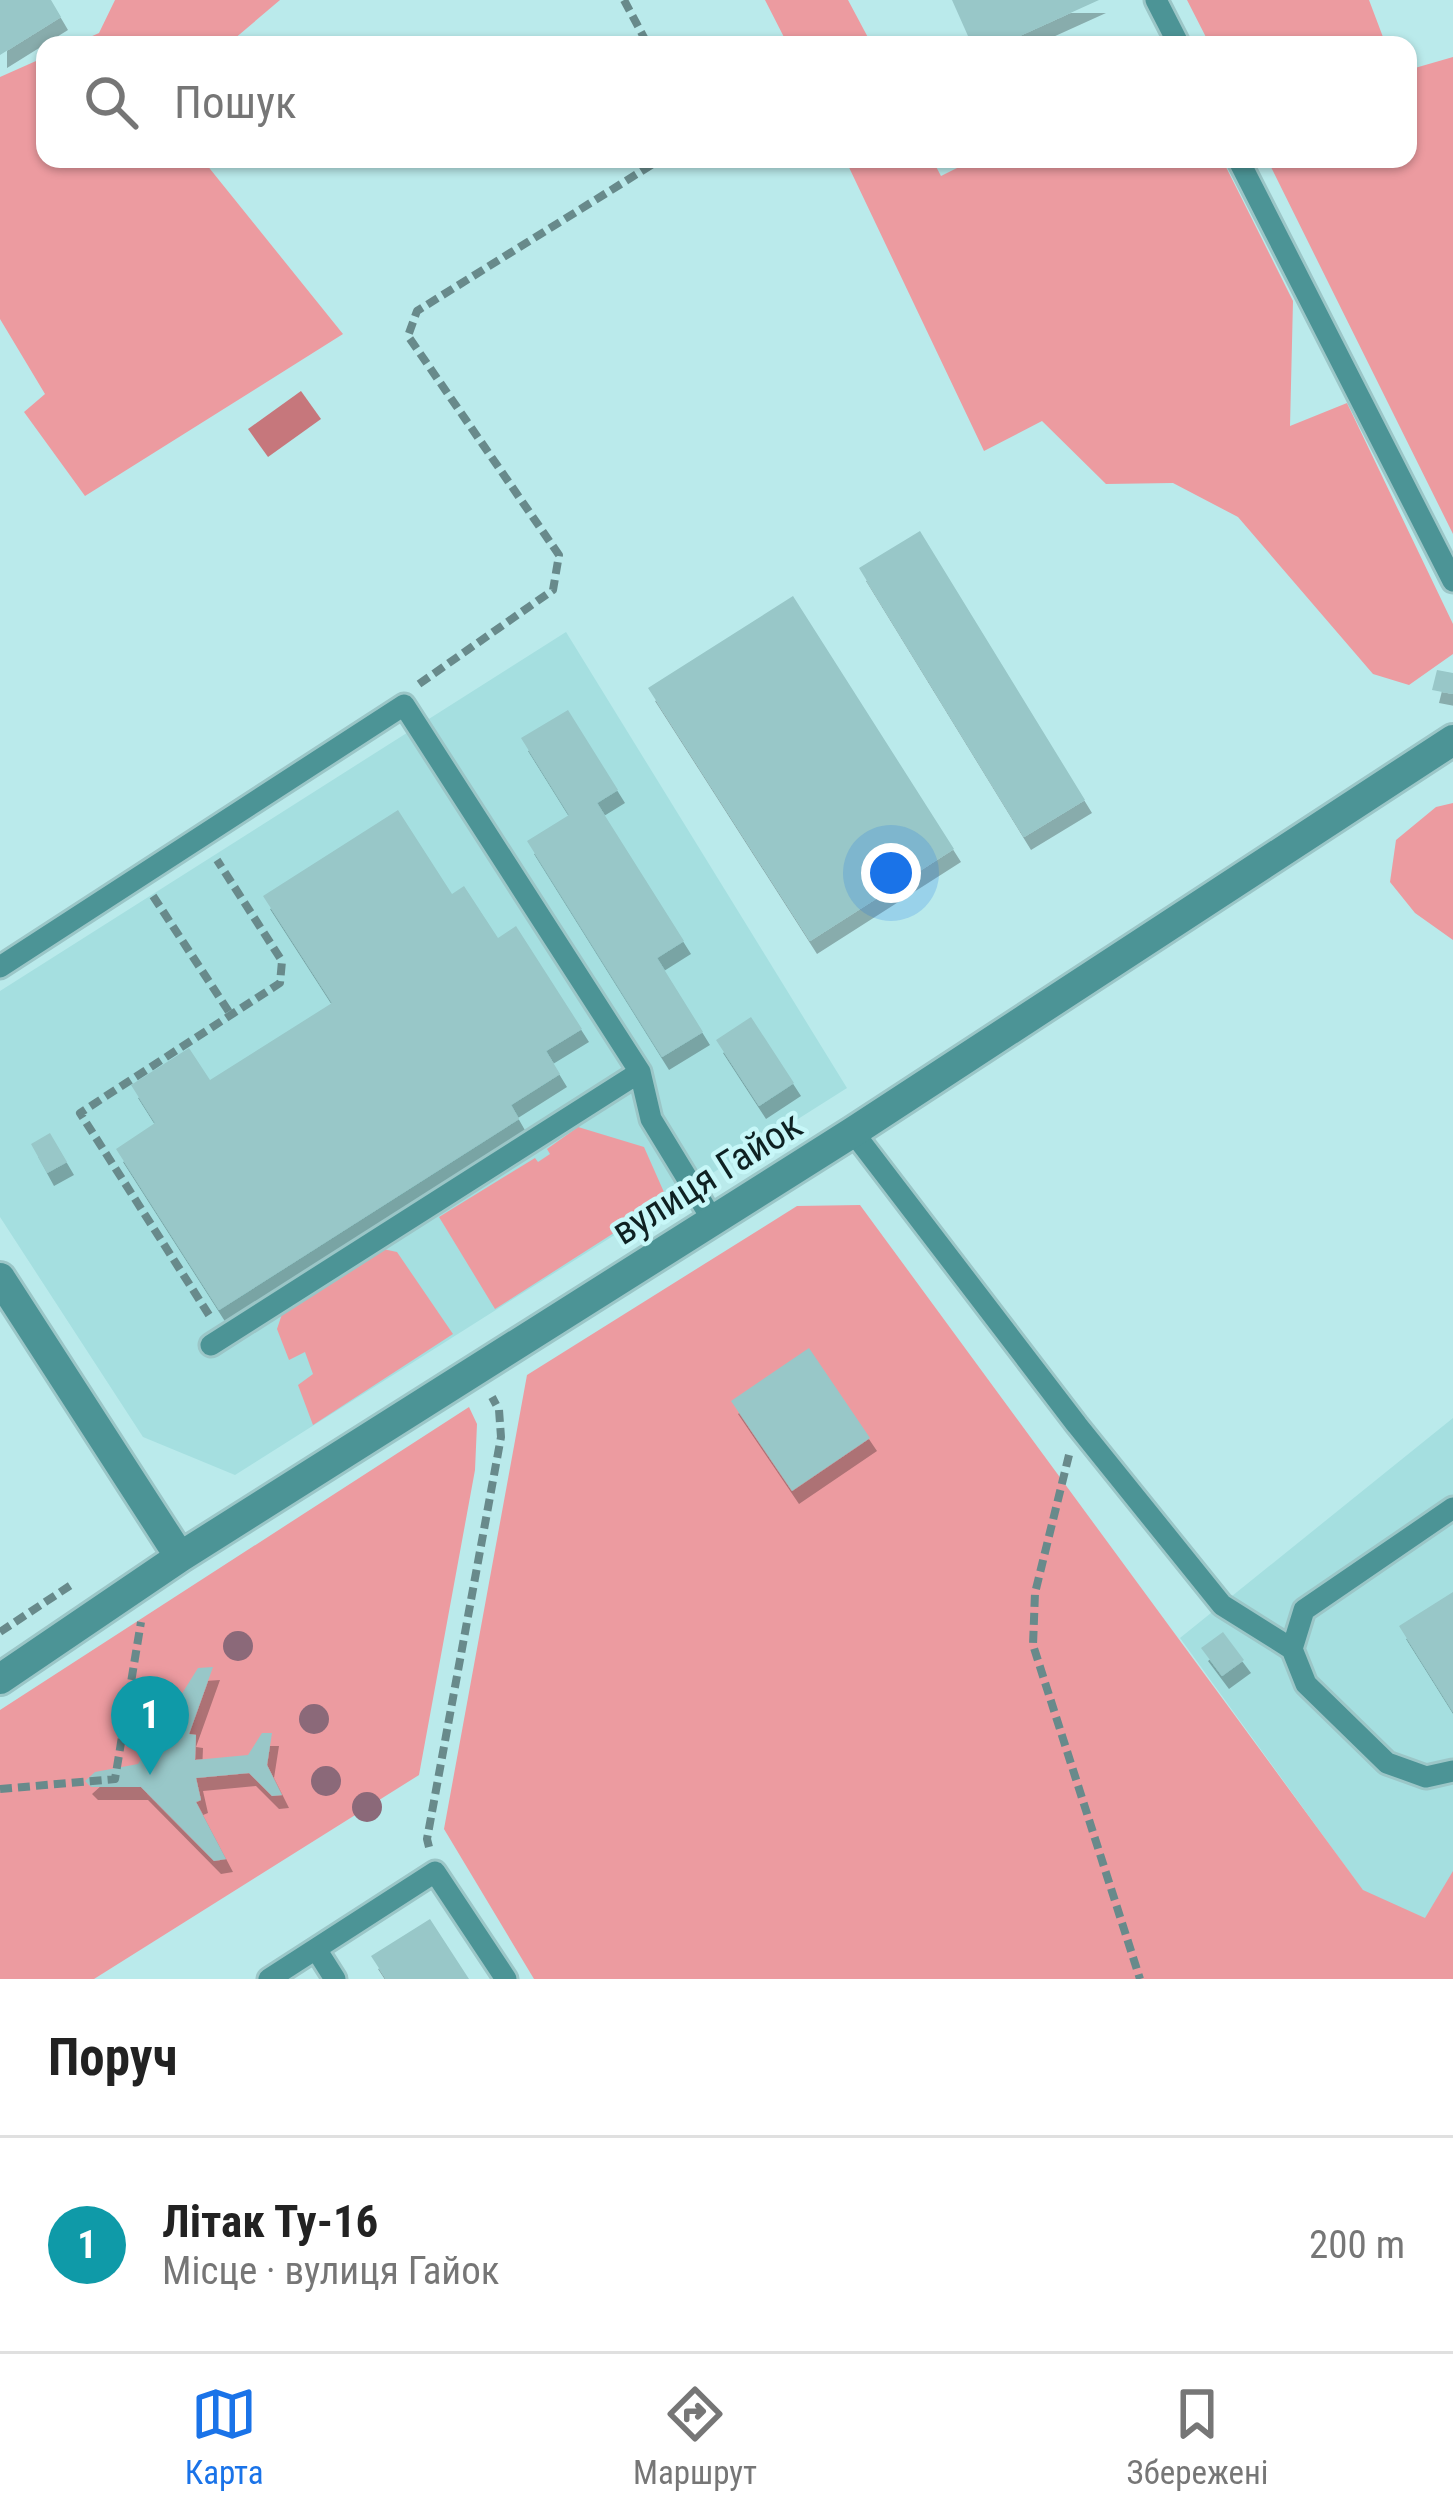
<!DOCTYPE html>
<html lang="uk">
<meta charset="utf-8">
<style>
body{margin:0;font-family:"Roboto Condensed",sans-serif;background:#f6f6f6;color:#222}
.you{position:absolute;left:891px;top:873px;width:42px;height:42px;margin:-30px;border:9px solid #fff;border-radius:50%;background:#1a73e8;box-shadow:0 0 0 18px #1a73e833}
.badge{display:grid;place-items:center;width:78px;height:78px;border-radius:50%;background:#1a73e8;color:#fff;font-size:39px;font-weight:700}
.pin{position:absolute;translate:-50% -99px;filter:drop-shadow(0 3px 6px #0008)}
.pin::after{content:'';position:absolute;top:63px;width:42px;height:36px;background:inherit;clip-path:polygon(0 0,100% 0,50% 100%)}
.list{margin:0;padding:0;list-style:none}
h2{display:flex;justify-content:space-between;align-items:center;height:156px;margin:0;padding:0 48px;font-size:51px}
h2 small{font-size:39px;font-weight:400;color:#767676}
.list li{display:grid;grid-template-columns:78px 1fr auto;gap:36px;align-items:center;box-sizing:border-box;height:216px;padding:0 48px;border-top:3px solid #e0e0e0}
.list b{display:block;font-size:45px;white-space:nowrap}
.list p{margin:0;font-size:39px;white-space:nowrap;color:#767676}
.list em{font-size:39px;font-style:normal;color:#767676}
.icon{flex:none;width:66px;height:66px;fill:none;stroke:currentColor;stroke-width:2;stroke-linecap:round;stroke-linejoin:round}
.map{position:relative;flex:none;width:1453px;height:1979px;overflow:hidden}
.search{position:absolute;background:#fff;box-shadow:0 3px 9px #0004;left:36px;right:36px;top:36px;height:132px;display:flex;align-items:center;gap:30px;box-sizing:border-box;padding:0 42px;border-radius:24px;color:#767676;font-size:45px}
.sheet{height:372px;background:#fff}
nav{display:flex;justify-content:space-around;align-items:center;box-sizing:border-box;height:168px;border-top:3px solid #e0e0e0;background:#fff;font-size:33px;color:#767676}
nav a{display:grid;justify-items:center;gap:6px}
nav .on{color:#1a73e8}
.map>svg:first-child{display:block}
</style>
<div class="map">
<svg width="1453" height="1979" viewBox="0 0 1453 1979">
<defs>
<filter id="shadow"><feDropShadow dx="7" dy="13" stdDeviation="0" flood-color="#0004"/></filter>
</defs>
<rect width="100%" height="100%" fill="#baeaeb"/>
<!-- built -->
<path fill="#a5dfe0" d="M566,632L847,1088L235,1475L143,1437L0,1217V991Z
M1453,1418V1979H1427L1180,1638Z"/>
<!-- green -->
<path fill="#ec9ba0" d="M115,0H280L227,45H72L99,33Z
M765,0H848L872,45H788Z
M1187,0H1369L1386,45H1210Z
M45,57V159H202L343,334L85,496L24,412L45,394L0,319V77Z
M1453,57V534L1267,159H1408V70Z
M845,159H932L941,176L975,159H1222L1293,301L1290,426L1347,403L1453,624V654L1409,685L1373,674L1238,517L1173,483L1106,484L1042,421L984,451Z
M1453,803V940L1415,913L1390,882L1396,840L1436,807Z
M578,1127L644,1147L667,1199L495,1309L439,1217L535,1158L538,1162L550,1154L547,1149Z
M860,1205L1363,1890L1425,1918L1453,1871V1979H534L444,1829L527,1375L797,1206Z
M383,1249L397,1252L453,1334L313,1425L298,1385L313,1374L305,1352L289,1360L277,1329L282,1314Z
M469,1407L477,1424L475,1470L419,1775L94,1979H0V1710Z"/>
<!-- water -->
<path fill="#c6777c" d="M301,391L321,419L268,457L248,429Z"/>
<!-- building -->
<path fill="#98c7c8" filter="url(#shadow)" d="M0,0H51L61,17L0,55Z
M952,0H1099L1000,45H972Z
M920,531L1085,800L1024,837L859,568Z
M793,596L954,849L810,941L648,688Z
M1437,670L1453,673V694L1432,690Z
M568,710L618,790L597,803L684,941L657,958L703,1032L662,1057L527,841L569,815L521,738Z
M398,810L452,894L464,886L498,938L516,926L582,1029L546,1051L560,1074L511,1105L519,1119L219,1310L116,1149L155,1123L131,1085L189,1048L210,1080L332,1003L263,896Z
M751,1017L794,1083L759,1106L716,1040Z
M50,1133L67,1162L47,1173L31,1144Z
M809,1348L870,1438L792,1491L731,1401Z
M1453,1592V1712L1399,1626Z
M1223,1632L1244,1660L1222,1676L1201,1648Z
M213,1667L189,1734L196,1735L195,1760L248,1755L262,1733H272L267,1765L282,1795L272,1796L249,1773L196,1778L201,1800L196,1802L226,1859L214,1861L141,1787H91L85,1781L95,1772L138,1764L198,1668Z
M430,1919L469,1979H386L371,1956Z"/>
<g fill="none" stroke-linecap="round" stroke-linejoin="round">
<defs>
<path id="service" d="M1156,0L1179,45
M1238,159L1453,581
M0,967L404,705L640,1072L651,1119L712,1219
M853,1132L1077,1425L1222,1605L1292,1649L1306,1684L1387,1763L1426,1777L1453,1771
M211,1345L640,1072
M1292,1649L1304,1610L1453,1508
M316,1949L335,1979
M269,1979L435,1872L506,1979"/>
<path id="minor" d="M0,1278L180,1557
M0,1679L180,1557L853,1132L1453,740"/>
</defs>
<!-- service casing -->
<use href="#service" stroke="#9bc6c7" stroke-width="27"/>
<!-- minor casing -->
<use href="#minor" stroke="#9bc6c7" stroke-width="36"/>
<!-- path -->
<path stroke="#688a8b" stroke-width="8" stroke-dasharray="12 6" stroke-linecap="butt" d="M624,0L648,45
M419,684L553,590L559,555L408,336L417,311L661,159
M153,896L231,1015
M209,1315L80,1113L280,983L282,961L217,860
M1069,1455L1035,1593L1033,1645L1140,1979
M0,1632L74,1583
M0,1789L115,1779L141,1622
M429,1847L427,1839L501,1437L499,1410L492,1397"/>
<!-- service -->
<use href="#service" stroke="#4c9496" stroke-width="21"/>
<!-- minor -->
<use href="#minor" stroke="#4c9496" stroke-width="30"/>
</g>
<!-- trees -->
<g fill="#8b6979">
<circle cx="238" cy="1646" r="15"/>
<circle cx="314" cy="1719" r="15"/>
<circle cx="326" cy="1781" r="15"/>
<circle cx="367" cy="1807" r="15"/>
</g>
<g text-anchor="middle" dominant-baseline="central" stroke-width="9" stroke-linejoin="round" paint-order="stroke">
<!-- street labels -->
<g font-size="39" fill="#0e2122" stroke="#c7f7f8">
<text transform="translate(707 1178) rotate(-32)">вулиця Гайок</text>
</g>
</g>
</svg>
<div class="you"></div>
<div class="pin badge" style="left:150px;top:1775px;background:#0f9aa8">1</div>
<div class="search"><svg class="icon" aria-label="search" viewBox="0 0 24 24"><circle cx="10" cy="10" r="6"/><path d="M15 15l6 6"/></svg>Пошук</div>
</div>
<section class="sheet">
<h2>Поруч<small></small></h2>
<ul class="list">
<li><span class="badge" style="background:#0f9aa8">1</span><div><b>Літак Ту-16</b><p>Місце · вулиця Гайок</p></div><em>200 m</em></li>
</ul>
</section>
<nav>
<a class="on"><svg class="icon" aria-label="map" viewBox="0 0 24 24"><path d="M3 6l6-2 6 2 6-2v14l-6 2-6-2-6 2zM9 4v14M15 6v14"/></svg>Карта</a>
<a><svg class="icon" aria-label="directions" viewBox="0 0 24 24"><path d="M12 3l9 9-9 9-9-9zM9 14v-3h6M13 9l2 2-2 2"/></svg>Маршрут</a>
<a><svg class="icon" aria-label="saved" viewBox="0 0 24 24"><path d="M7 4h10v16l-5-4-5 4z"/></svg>Збережені</a>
</nav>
